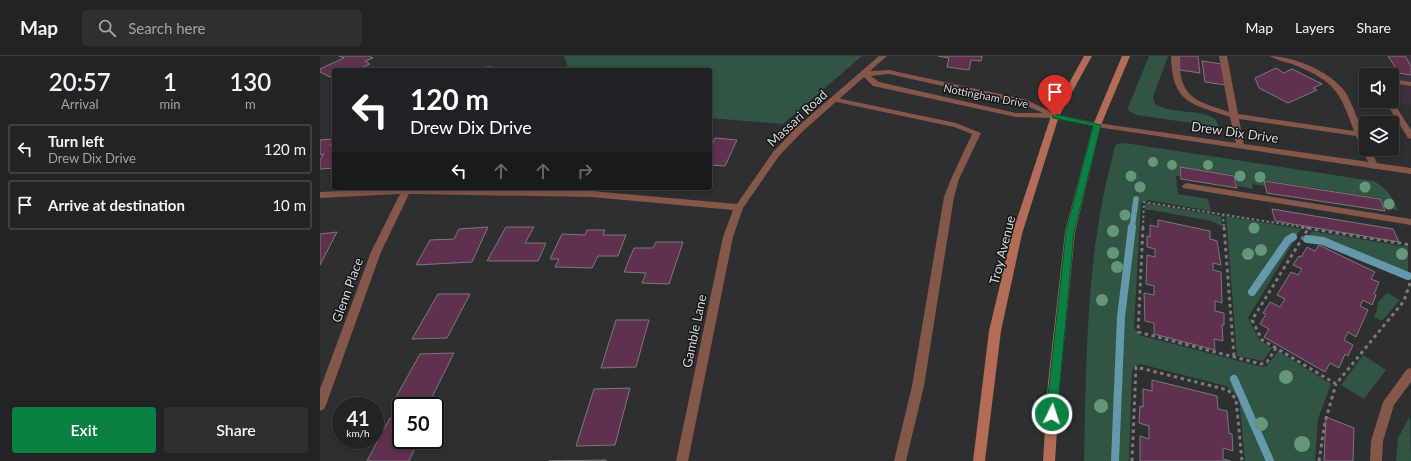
<!DOCTYPE html>
<style>
:root{--surface:#222324;--page:#2e2f31;--text:#f1f3f6;--muted:#a2a4a6;--line:#3f4041;--accent:#0b8043}
body{margin:0;font-family:Lato,sans-serif;background:var(--page);color:var(--text);height:100vh;display:flex;flex-direction:column;font-size:15px;white-space:nowrap}
*{box-sizing:border-box;margin:0}
p{font-size:13px;color:var(--muted)}
.icon{flex:none;width:22px;height:22px;fill:none;stroke:currentColor;stroke-width:2;stroke-linecap:round;stroke-linejoin:round}
.map{position:relative;flex:1;overflow:hidden}
.panel{display:flex;flex-direction:column;background:var(--surface);width:320px}
.panel>*{flex:none}
.hud{position:absolute;left:12px;top:12px;width:380px;height:122px;border-radius:4px;box-shadow:0 2px 6px #0003,0 0 0 1px var(--line);background:#202124;color:#fff;overflow:hidden}
.fabs{position:absolute;left:1039px;top:12px;display:grid;gap:8px}
.fabs a{display:grid;place-items:center;width:40px;height:40px;border-radius:4px;background:var(--surface);box-shadow:0 2px 6px #0003,0 0 0 1px var(--line);font-size:20px}
.speed{position:absolute;left:12px;top:341px;display:flex;gap:8px;font-size:20px;font-weight:700;text-align:center}
.speed>*{display:grid;place-content:center;width:52px;height:52px;border-radius:50%;background:var(--surface);box-shadow:0 2px 6px #0003,0 0 0 1px var(--line);line-height:1}
.speed small{font-size:10px;font-weight:400}
.speed .limit{border:2px solid #111;border-radius:6px;background:#fff;color:#111}
.pin{position:absolute;display:grid;place-items:center;width:34px;height:34px;color:#fff;margin:-41px -17px;border-radius:50% 50% 50% 0;rotate:-45deg;box-shadow:0 0 4px #0007}
.pin .icon{rotate:45deg}
.me{position:absolute;width:44px;margin:-22px;rotate:4deg;stroke-linejoin:round;filter:drop-shadow(0 0 3px #0008)}
.turn{display:flex;align-items:center;gap:14px;height:84px;padding:0 12px;font-size:18px}
.turn .icon{width:52px;height:52px;stroke-width:2.5}
.turn b{display:block;font-size:28px;line-height:34px}
.lanes{display:flex;align-items:center;height:38px;padding:0 12px;background:#0003;justify-content:center;gap:20px;direction:ltr}
.lanes .off{opacity:.35}
.eta{display:flex;justify-content:space-evenly;align-items:center;height:68px;text-align:center}
.eta b{font-size:24px;font-weight:600;line-height:28px}
.action{display:flex;gap:8px;margin-top:auto;padding:8px 12px}
.action a{flex:1;height:46px;border-radius:4px;background:var(--accent);color:#fff;font-size:16px;font-weight:600;line-height:46px;text-align:center}
.action a+a{background:var(--page);color:var(--text)}
ul{padding:0;list-style:none}
li{display:flex;align-items:center;gap:12px;height:50px;margin:0 8px 6px;padding:0 4px;border:2px solid var(--line);border-radius:4px}
li div{flex:1}
li b{display:block;font-size:15px}
li em{font-style:normal}
header{display:flex;align-items:center;gap:24px;box-sizing:border-box;height:56px;padding:0 20px;background:var(--surface);border-bottom:1px solid var(--line)}
header strong{font-size:19px}
nav{display:flex;gap:22px;margin-inline-start:auto;font-size:14px}
.search{width:280px;height:36px;background:var(--page);display:flex;align-items:center;gap:10px;box-sizing:border-box;padding:0 14px;border-radius:4px;color:var(--muted);font-size:15px}
main{display:flex;flex:1;min-height:0}
.map>svg:first-child{display:block}
</style>
<header>
<strong>Map</strong>
<div class="search"><svg class="icon" aria-label="search" viewBox="0 0 24 24"><circle cx="10" cy="10" r="6"/><path d="M15 15l6 6"/></svg>Search here</div>
<nav><a>Map</a><a>Layers</a><a>Share</a></nav>
</header>
<main>
<section class="panel">
<div class="eta">
<div><b>20:57</b><p>Arrival</p></div>
<div><b>1</b><p>min</p></div>
<div><b>130</b><p>m</p></div>
</div>
<ul>
<li><svg class="icon" aria-label="left" viewBox="0 0 24 24"><path d="M17 20v-9H6M10 6l-5 5 5 5"/></svg><div><b>Turn left</b><p>Drew Dix Drive</p></div><em>120 m</em></li>
<li><svg class="icon" aria-label="arrive" viewBox="0 0 24 24"><path d="M6 21V4h12l-3 4 3 4H6"/></svg><div><b>Arrive at destination</b></div><em>10 m</em></li>
</ul>
<div class="action"><a>Exit</a><a>Share</a></div>
</section>
<div class="map">
<svg width="1091" height="405" viewBox="0 0 1091 405">
<rect width="100%" height="100%" fill="#2d2f30"/>
<!-- commercial -->
<path fill="#3f303d" d="M1068,0H1091V49L1082,48L1072,31V19H1065L1061,10L1075,12Z"/>
<!-- green -->
<path fill="#315542" d="M244,0H542L463,68L390,62V14H249Z
M829,0H848L833,41L835,48C853,59 882,52 896,64L899,71L817,59L807,54Z
M805,87L1053,125C1067,131 1072,141 1078,154L1065,152L1060,142L944,124L945,130L932,128L933,133L918,130L915,119L859,111L860,120H856L858,138L888,143L891,155L828,144L821,147L814,271L819,279L942,311L947,310L958,295L1011,328L998,363L995,405H925L919,341L906,330L820,308L814,310L812,316L809,405H764C766,319 766,231 782,147C785,128 791,109 795,90L797,88Z
M825,147L901,160L902,170L891,165L832,154H825Z
M906,160L981,173L928,262L940,285L952,292L943,305L917,300Z
M992,175L1088,191V215H1079L1002,182L988,181Z
M1067,237L1080,244L1062,265L1054,261L1057,254L1058,246Z
M1043,299L1066,314L1044,343L1021,329Z
M1090,360L1091,405H1076L1078,382Z"/>
<g fill="none" stroke-linecap="round" stroke-linejoin="round">
<!-- stream-far1 -->
<path stroke="#6498ab" stroke-width="5.5" d="M812,172L816,143"/>
<!-- stream -->
<path stroke="#6498ab" stroke-width="8" d="M987,183L1003,185L1088,220
M932,236L968,184L973,181
M914,323L950,405
M795,405L801,261L812,171"/>
</g>
<!-- building -->
<path fill="#603050" stroke="#7b797a" d="M19,0H49L53,2L45,5L50,8L37,14H14V19L10,21L0,16V13L24,2Z
M618,0H662L661,5L651,4L649,14L627,11L629,2Z
M859,0H878L880,17L860,14Z
M1068,0H1085L1091,10V19L1079,17Z
M882,5L902,8L906,29L885,26Z
M171,11L169,14H121Z
M956,12L964,17L972,13L1002,28L993,32L997,34L968,47L939,32L935,22Z
M395,82L417,84L405,110L390,109V93Z
M14,83L10,89L14,88V112L0,113V104L4,98L0,99V84Z
M860,111L914,120L917,132L861,123Z
M944,125L1060,143L1065,155L947,137Z
M952,153L1073,173L1079,186L955,165Z
M838,164L890,175V183L897,185L901,209L893,207V214L901,216L902,247L895,245V255L904,257V269H902L903,285L894,283L895,294L834,278V267L825,265L824,237L834,239V230L826,228L827,199L835,201V193L827,191V180L830,181V169L838,171Z
M168,171L152,206L96,209L110,184L134,183L139,173Z
M186,171H214L205,187H226L218,205H167Z
M267,174H285L283,179H306L298,200H278L272,212L235,211L239,203H230L242,178L265,179Z
M17,176L0,209V178Z
M336,186H363L349,228L322,227L326,217L304,216L314,192H333Z
M999,189L1055,216L1051,223L1059,226L1054,238L1056,239L1052,249L1043,244L1040,250L1048,254L1036,281L1028,276L1024,284L1033,289L1028,300L1025,298L1019,312L1010,307L1005,316L944,281L949,273L940,268L946,258L943,257L950,246L960,251L965,243L957,239L971,216L978,219L982,213L973,209L979,200L981,201L987,191L995,195Z
M118,238H150L127,282L92,283Z
M296,264H329L316,311L281,312Z
M134,297L108,349L71,350L100,298Z
M832,324L897,340L898,353L907,355L909,377L912,378L913,395L903,392V403L911,405H820V380L829,383V370L819,367L820,350L823,351V333L832,335Z
M310,332L295,389L256,390L274,333Z
M1006,361L1034,372L1033,405H1004Z
M70,362H81V384H99L89,405H47Z
M286,404V405H229H230Z"/>
<g fill="none" stroke-linecap="round" stroke-linejoin="round">
<!-- path-far1 -->
<path stroke="#78797b" stroke-width="2" stroke-dasharray="2.5 2.5" stroke-linecap="butt" d="M903,158L904,172
M823,172L824,146L988,172"/>
<!-- path -->
<path stroke="#78797b" stroke-width="3" stroke-dasharray="3.5 3.5" stroke-linecap="butt" d="M823,171L818,276L941,308L947,306L956,292L1016,328L1084,245L1091,224
M904,171L914,301
M981,171L1091,189
M956,292L942,284L932,264L988,173
M812,405L816,311L908,334L916,343L922,405
M999,405L1005,366L1016,328"/>
<!-- service -->
<path fill="#845749" fill-rule="evenodd" d="M851,0H859C860,42 873,44 909,56L899,0H907L918,58L1034,75C1020,36 1015,26 977,10C969,6 957,5 950,0C973,0 1008,15 1023,33C1030,42 1034,55 1039,66C1042,76 1046,83 1046,93H1051L1058,110L1054,113L1051,112L1036,80L919,63L924,90L923,92H917L910,61C871,48 852,47 851,0Z
M1072,23L1091,26V30L1072,27Z
M512,41L636,67L661,77L639,123L634,141L604,330L586,405H574L592,330L624,141L631,123L652,78L634,71L512,45Z
M1072,44L1091,74V83L1088,82L1065,45Z
M866,127L1091,163V169L863,132L862,130Z
M1091,312V326L1074,349L1063,385L1062,405H1050L1051,385L1063,346L1087,313Z"/>
<!-- minor -->
<path fill="#845749" fill-rule="evenodd" d="M559,0H567L550,15L569,14L707,44L735,58L777,67L1091,112V118L777,71L735,62L696,61L553,30L544,21L483,75L459,100L423,152L413,181L368,405H356L403,181L413,154L272,141L89,138L61,196L6,349L4,353L0,355V333L51,196L80,138L0,142V136L84,132L272,135L417,148L453,96L477,71ZM569,18L702,48L723,57H696L559,26L551,20Z"/>
<!-- secondary -->
<path fill="#b36c56" fill-rule="evenodd" d="M764,0H772L739,60L702,178L681,275L665,405H653L669,275L692,178L731,60Z
M802,0H810L781,69L755,176L740,327L735,405H723L728,327L745,176L773,69Z"/>
</g>
<!-- trees -->
<g fill="#63967b">
<circle cx="833" cy="106" r="5"/>
<circle cx="852" cy="109" r="5"/>
<circle cx="888" cy="109" r="5"/>
<circle cx="811" cy="120" r="5.5"/>
<circle cx="920" cy="120" r="5.5"/>
<circle cx="940" cy="121" r="5.5"/>
<circle cx="820" cy="131" r="5.5"/>
<circle cx="1045" cy="131" r="5.5"/>
<circle cx="1069" cy="148" r="5.5"/>
<circle cx="805" cy="159" r="5.5"/>
<circle cx="934" cy="172" r="5.5"/>
<circle cx="793" cy="175" r="6"/>
<circle cx="941" cy="194" r="6"/>
<circle cx="793" cy="197" r="6"/>
<circle cx="928" cy="198" r="6"/>
<circle cx="1082" cy="198" r="6"/>
<circle cx="797" cy="211" r="6"/>
<circle cx="782" cy="244" r="6"/>
<circle cx="966" cy="321" r="7"/>
<circle cx="781" cy="350" r="7"/>
<circle cx="941" cy="368" r="7"/>
<circle cx="982" cy="388" r="8"/>
</g>
<!-- route -->
<path fill="#0b8043" stroke="#07532c" d="M735,58L781,69L754,176L737,358L736,362L732,364L728,362L726,358L746,176L773,70L733,62L732,60Z"/>
<g text-anchor="middle" stroke-width="3" stroke-linejoin="round" paint-order="stroke">
<!-- far-street labels -->
<g font-size="11" fill="#d7d8da" stroke="#161717">
<text transform="translate(666 40) rotate(11)" y="4">Nottingham Drive</text>
</g>
<!-- street labels -->
<g font-size="13" fill="#d7d8da" stroke="#161717">
<text transform="translate(477 62) rotate(-43)" y="5">Massari Road</text>
<text transform="translate(915 76) rotate(8)" y="5">Drew Dix Drive</text>
<text transform="translate(682 194) rotate(-76)" y="5">Troy Avenue</text>
<text transform="translate(27 234) rotate(-70)" y="5">Glenn Place</text>
<text transform="translate(374 275) rotate(-78)" y="5">Gamble Lane</text>
</g>
</g>
</svg>
<div class="fabs">
<a><svg class="icon" aria-label="sound" viewBox="0 0 24 24"><path d="M4 9h4l5-4v14l-5-4H4zM17 9q2 3 0 6"/></svg></a>
<a><svg class="icon" aria-label="layers" viewBox="0 0 24 24"><path d="M12 4l9 5-9 5-9-5zM3 14l9 5 9-5"/></svg></a>
</div>
<div class="speed"><div>41<small>km/h</small></div><div class="limit">50</div></div>
<div class="pin" style="left:735px;top:60px;background:#d93025"><svg class="icon" aria-label="arrive" viewBox="0 0 24 24"><path d="M6 21V4h12l-3 4 3 4H6"/></svg></div>
<svg class="me" style="left:732px;top:358px" viewBox="-20 -20 40 40"><circle r="17" fill="#0b8043" stroke="#fff" stroke-width="3"/><path d="M0-11L8 9 0 5-8 9z" fill="#fff"/></svg>
<div class="hud">
<div class="turn"><svg class="icon" aria-label="left" viewBox="0 0 24 24"><path d="M17 20v-9H6M10 6l-5 5 5 5"/></svg><div><b>120 m</b>Drew Dix Drive</div></div>
<div class="lanes"><svg class="icon" aria-label="left" viewBox="0 0 24 24"><path d="M17 20v-9H6M10 6l-5 5 5 5"/></svg><svg class="icon off" aria-label="ahead" viewBox="0 0 24 24"><path d="M12 20V5M6 11l6-6 6 6"/></svg><svg class="icon off" aria-label="ahead" viewBox="0 0 24 24"><path d="M12 20V5M6 11l6-6 6 6"/></svg><svg class="icon off" aria-label="right" viewBox="0 0 24 24"><path d="M7 20v-9h11M14 6l5 5-5 5"/></svg></div>
</div>
</div>
</main>
